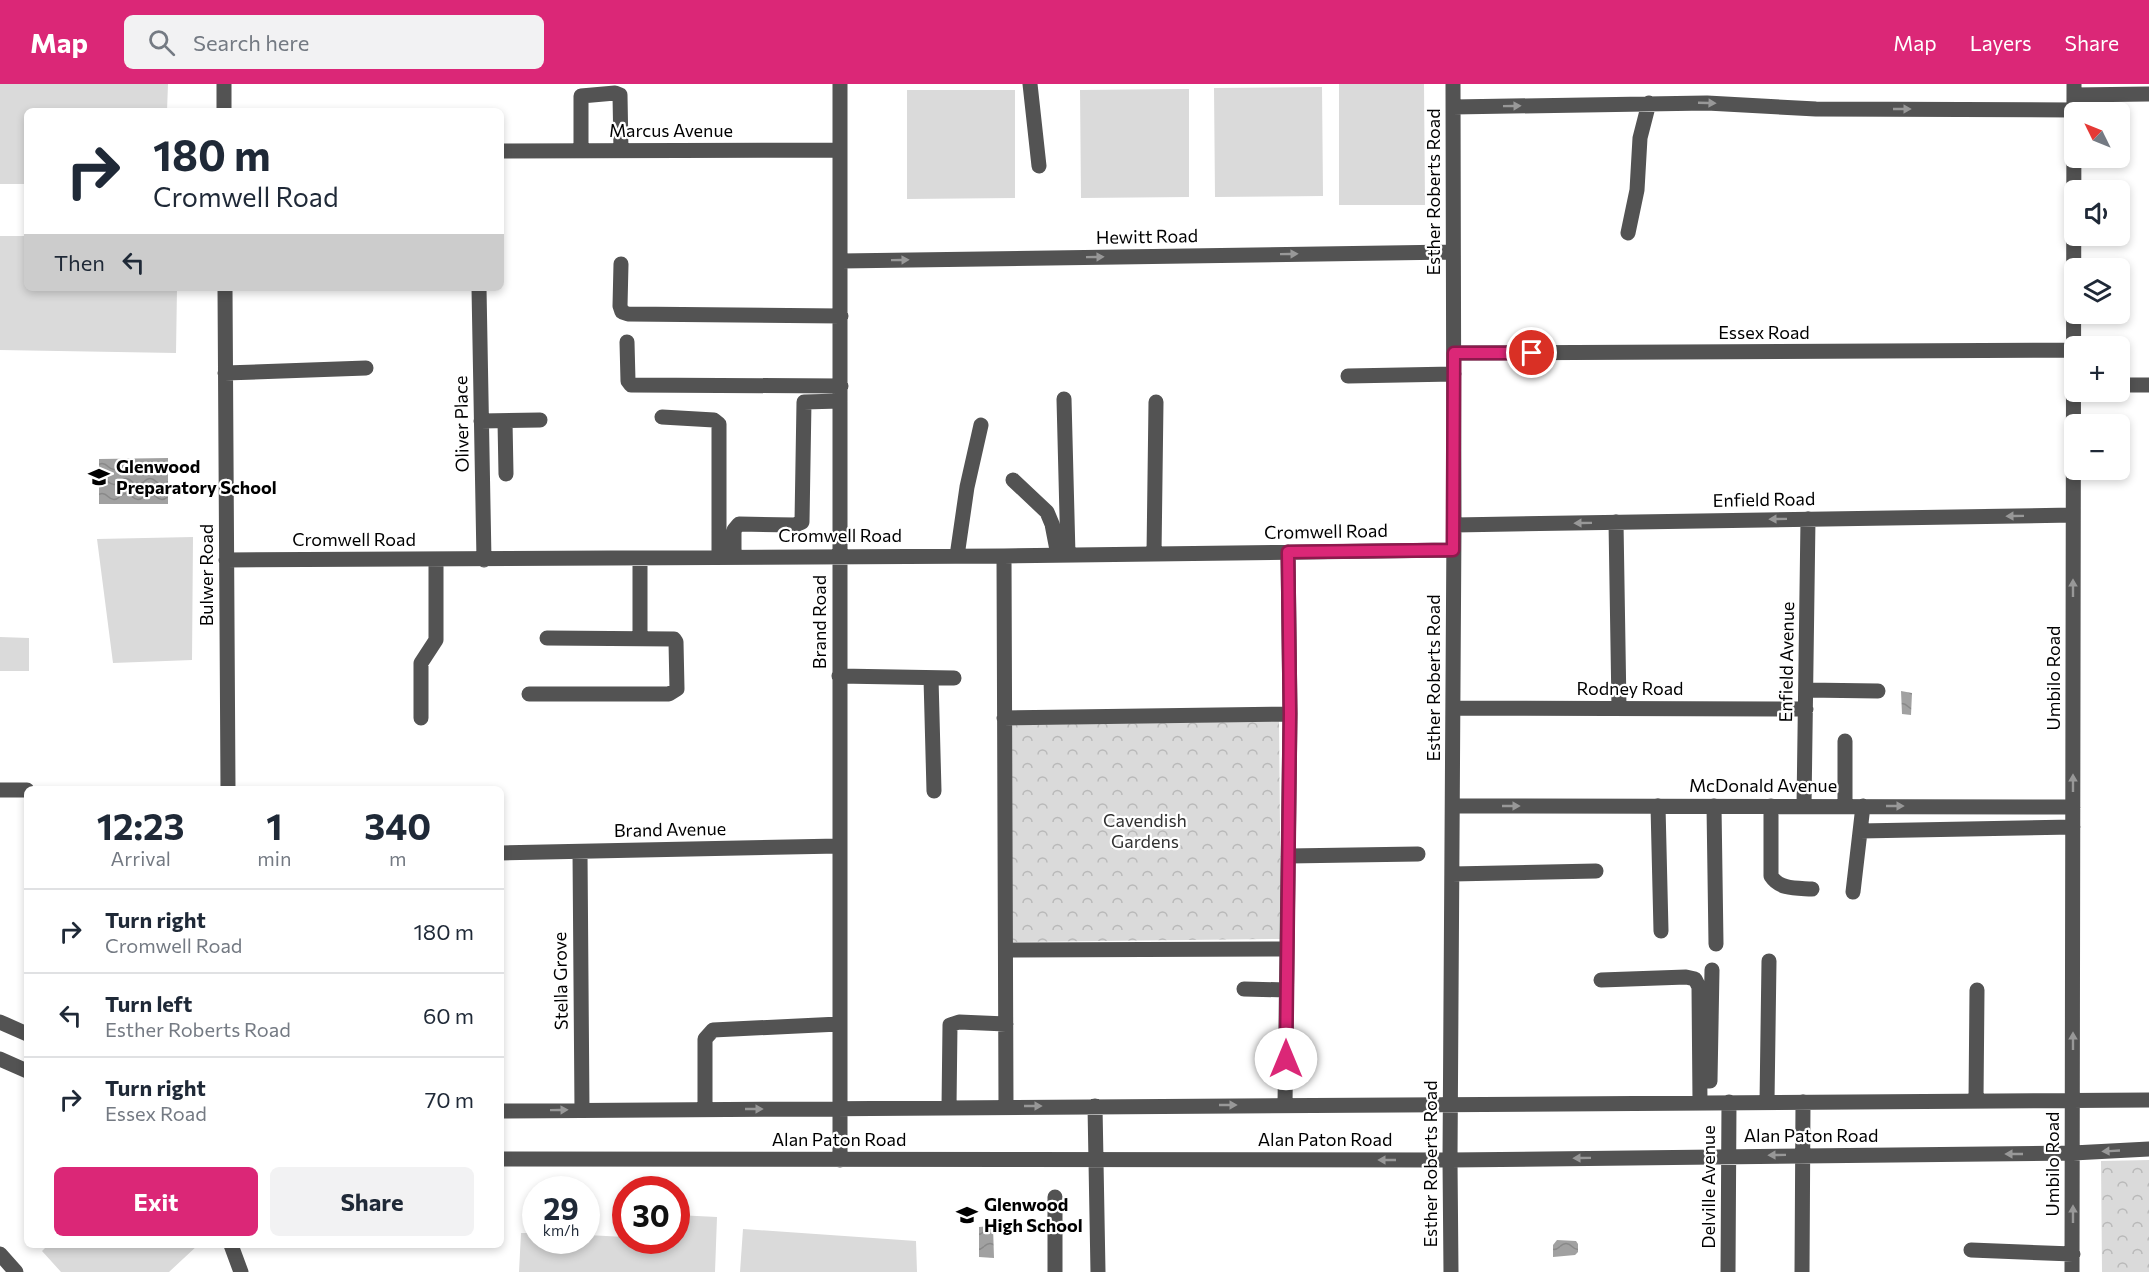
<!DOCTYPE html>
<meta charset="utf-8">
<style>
:root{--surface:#fff;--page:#f2f2f3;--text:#1f2937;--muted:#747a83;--line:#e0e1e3;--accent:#db2777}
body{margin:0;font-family:Commissioner,sans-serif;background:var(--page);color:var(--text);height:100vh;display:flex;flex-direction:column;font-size:22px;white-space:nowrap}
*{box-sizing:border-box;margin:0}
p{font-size:20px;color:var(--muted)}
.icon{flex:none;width:33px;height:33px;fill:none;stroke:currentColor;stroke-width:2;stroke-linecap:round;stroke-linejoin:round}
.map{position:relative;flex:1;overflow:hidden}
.details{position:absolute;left:24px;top:702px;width:480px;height:462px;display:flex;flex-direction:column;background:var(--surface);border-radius:9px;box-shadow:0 3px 9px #0003}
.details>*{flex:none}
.guide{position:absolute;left:24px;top:24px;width:480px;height:183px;border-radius:9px;box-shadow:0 3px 9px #0003;background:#fff;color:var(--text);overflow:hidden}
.needle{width:39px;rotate:313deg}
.tools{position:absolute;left:2064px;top:18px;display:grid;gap:12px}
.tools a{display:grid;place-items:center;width:66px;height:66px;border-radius:9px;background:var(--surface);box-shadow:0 3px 9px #0003;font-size:30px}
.speed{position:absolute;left:522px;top:1092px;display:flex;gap:12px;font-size:30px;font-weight:700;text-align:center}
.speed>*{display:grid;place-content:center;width:78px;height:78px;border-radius:50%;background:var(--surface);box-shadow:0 3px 9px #0003;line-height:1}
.speed small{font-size:15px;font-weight:400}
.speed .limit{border:9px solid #d22;background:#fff;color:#111}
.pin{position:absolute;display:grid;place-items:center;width:51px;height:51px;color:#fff;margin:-26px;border:3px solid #fff;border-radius:50%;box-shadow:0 2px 6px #0007}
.me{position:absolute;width:66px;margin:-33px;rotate:0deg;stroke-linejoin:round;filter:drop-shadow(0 0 4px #0008)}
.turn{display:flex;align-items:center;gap:21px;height:126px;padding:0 30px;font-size:27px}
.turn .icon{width:78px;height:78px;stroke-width:2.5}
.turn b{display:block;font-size:42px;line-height:51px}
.then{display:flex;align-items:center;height:57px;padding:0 30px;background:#0003;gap:12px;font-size:22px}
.eta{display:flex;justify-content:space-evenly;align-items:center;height:102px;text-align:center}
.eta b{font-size:36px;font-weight:700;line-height:42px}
.action{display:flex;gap:12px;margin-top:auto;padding:12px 30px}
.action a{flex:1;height:69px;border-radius:9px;background:var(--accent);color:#fff;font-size:24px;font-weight:700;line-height:69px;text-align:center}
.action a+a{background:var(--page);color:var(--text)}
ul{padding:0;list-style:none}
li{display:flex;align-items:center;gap:18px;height:84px;padding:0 30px;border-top:2px solid var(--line)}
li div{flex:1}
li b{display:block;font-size:22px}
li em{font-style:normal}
header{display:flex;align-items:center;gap:36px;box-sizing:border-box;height:84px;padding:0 30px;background:var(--accent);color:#fff}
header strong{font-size:28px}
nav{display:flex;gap:33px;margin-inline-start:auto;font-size:21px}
.search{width:420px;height:54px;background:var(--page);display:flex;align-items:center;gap:15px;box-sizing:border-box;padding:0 21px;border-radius:9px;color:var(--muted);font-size:22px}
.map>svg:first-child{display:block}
</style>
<header>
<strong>Map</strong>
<div class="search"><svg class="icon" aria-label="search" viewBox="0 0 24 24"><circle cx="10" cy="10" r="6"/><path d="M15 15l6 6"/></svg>Search here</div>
<nav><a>Map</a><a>Layers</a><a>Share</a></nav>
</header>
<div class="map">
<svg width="2149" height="1188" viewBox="0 0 2149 1188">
<defs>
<pattern id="forest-crowns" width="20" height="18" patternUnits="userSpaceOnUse" patternTransform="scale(1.5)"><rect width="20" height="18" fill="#dadada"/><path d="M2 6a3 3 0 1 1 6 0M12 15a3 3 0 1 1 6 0" fill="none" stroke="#b9b9b9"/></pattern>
<pattern id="water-waves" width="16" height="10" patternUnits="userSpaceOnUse" patternTransform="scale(1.5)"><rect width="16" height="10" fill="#a1a1a1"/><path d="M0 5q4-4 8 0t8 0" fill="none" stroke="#898989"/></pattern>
</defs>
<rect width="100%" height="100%" fill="#fff"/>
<!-- forest -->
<path fill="url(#forest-crowns)" d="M1279,637L1281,855L1012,858L1010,641Z
M2149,1076V1188H2102L2101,1077Z"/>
<!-- garden -->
<path fill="#dadada" d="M0,0H168L167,27H27V100H0Z
M1339,0H1424L1425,121H1339Z
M1322,3L1323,112L1215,113L1214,4Z
M1189,5V113L1081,114L1080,6Z
M907,6H1015V114L907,115Z
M0,152H27V204H177L176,269L0,266Z
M193,453L192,576L113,579L97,455Z
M0,553L29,554V587H0Z
M677,1131L717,1133L715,1188H519L521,1149H535L536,1156H586L587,1151L625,1153L626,1156H676Z
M743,1145L916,1157L917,1188H740Z
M48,1161H198L169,1188H61L42,1167Z"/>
<!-- water -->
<path fill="url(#water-waves)" d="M168,374V420H99V375Z
M1901,607L1912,609L1911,631L1902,630Z
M993,1142L994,1174L979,1173V1143Z
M1557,1156L1576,1157L1578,1160V1168L1575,1171L1553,1173V1161Z"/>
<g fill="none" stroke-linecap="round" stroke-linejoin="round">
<!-- minor -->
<path stroke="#535353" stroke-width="15" d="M224,0V27
M1030,0L1039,82
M2074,11L2149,10
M1453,23L1707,19L1816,25L2074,26
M501,67L840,66
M581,67V12L615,9L620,11L621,67
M1628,149L1637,106L1640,54L1649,19
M841,177L1453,168
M621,180L620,222L622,228L628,230L841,232
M225,204L228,705
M479,204L484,476
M627,258L628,297L631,301L841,302
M1454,269L2074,266
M225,289L366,284
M1348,292L1454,290
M2120,301H2149
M1064,315L1068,471
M662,333L714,336L719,340V473
M481,337L540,336
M505,337L506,390
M1013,396L1047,428L1052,440L1058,471
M1616,438L1619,624
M1454,441L2073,431
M1154,470L1156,318
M957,472L967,403L981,341
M1004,472L1006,1022
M734,473V446L739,440L795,441L802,438L804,318L840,317
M226,476L1004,472L1453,466
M640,553V474
M839,592L954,594
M931,594L934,707
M1806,606L1878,607
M529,610H669L677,605L676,558L674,555L547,554
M1453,624L1806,625
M421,634V579L436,556V476
M1004,634L1290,630
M0,706H27
M1453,722L2073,723
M1658,722L1661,847
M1714,722L1716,860
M1771,722V792C1780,806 1797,804 1812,805
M1804,722L1808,435
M1845,722V657
M1860,747L2073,743
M580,768L582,1026
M501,769L839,762
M1288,772L1418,770
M1452,790L1596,787
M1853,808L1863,722
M1006,866L1286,865
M1601,896L1686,893L1695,895L1699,903L1700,1018
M1244,905L1286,906
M0,938L27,950
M0,975L27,987
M1710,997L1712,886
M1976,1017L1977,906
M1767,1018L1769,877
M1285,1021L1290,630L1288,468
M1095,1022L1098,1188
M949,1023L950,941L959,938L1006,940
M705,1025V955L713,946L839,940
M501,1027L2149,1016
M501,1075L1450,1076L2073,1069L2149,1065
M840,1076V0
M1055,1113V1188
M231,1161L241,1188
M1971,1166L2073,1170
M0,1170L16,1188
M1451,1188L1450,1076L1454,441L1453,0
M1728,1188L1729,1018
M1802,1188L1803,1018
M2072,1188L2074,0"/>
</g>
<!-- one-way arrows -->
<defs><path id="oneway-solid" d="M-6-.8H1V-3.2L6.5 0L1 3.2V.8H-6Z" transform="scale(1.5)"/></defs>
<g fill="#989898">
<use href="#oneway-solid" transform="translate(1707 19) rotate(2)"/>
<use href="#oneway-solid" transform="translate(1512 22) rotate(-1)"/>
<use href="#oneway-solid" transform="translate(1902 25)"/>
<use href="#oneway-solid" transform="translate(1289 170) rotate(-1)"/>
<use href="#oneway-solid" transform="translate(1095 173) rotate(-1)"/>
<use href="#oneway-solid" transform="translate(900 176) rotate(-1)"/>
<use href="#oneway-solid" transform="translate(2015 432) rotate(179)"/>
<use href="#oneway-solid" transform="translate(1778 435) rotate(179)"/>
<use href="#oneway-solid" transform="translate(1583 439) rotate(179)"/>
<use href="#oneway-solid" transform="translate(2073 504) rotate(-90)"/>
<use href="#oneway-solid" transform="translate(2073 699) rotate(-90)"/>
<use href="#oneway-solid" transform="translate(1511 722)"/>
<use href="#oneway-solid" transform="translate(1895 722)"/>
<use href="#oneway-solid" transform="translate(2073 957) rotate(-90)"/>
<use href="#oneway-solid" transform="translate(1228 1021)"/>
<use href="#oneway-solid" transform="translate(1033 1022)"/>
<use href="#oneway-solid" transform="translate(754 1025)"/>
<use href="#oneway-solid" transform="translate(559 1026) rotate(-1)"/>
<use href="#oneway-solid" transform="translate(2111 1067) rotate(177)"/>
<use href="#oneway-solid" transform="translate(2014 1070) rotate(180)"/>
<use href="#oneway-solid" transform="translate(1777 1071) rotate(179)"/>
<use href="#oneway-solid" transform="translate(1582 1074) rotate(179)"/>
<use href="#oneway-solid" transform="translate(1387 1076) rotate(-180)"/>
<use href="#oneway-solid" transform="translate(2073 1130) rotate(-90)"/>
</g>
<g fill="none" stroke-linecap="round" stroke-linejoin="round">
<defs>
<path id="route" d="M1286,975L1290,630L1288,468L1453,466L1454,269H1532"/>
</defs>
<!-- route casing -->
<use href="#route" stroke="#8e194d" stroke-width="15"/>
<!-- route -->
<use href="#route" stroke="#db2777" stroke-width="10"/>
</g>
<!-- icons -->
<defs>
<symbol id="school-bare" viewBox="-9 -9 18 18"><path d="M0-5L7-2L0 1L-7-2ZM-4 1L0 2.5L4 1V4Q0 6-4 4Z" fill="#000" stroke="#fff" stroke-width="2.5" paint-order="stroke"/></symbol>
</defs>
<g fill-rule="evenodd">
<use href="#school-bare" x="84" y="378" width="30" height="30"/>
<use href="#school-bare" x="952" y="1116" width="30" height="30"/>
</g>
<g text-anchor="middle" stroke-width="4.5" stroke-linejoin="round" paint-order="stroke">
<!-- street labels -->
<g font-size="18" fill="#000" stroke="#fff">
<text x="671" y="53">Marcus Avenue</text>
<text transform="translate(1434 108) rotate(-90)" y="6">Esther Roberts Road</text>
<text transform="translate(1147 153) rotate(-1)" y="6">Hewitt Road</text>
<text x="1764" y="255">Essex Road</text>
<text transform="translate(462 340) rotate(-91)" y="6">Oliver Place</text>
<text transform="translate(1764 416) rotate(-1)" y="6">Enfield Road</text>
<text transform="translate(1326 448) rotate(-1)" y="6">Cromwell Road</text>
<text x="840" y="458">Cromwell Road</text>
<text x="354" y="462">Cromwell Road</text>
<text transform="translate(207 491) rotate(-90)" y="6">Bulwer Road</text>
<text transform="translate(820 538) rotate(-90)" y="6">Brand Road</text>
<text transform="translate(1787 578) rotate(-89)" y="6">Enfield Avenue</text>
<text transform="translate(1434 594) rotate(-90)" y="6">Esther Roberts Road</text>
<text transform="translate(2054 594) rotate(-90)" y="6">Umbilo Road</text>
<text x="1630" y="611">Rodney Road</text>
<text x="1763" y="708">McDonald Avenue</text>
<text transform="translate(670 746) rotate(-1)" y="6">Brand Avenue</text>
<text transform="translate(561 897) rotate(-91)" y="6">Stella Grove</text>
<text x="1811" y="1058">Alan Paton Road</text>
<text x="839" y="1062">Alan Paton Road</text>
<text x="1325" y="1062">Alan Paton Road</text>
<text transform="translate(1431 1080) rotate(-90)" y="6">Esther Roberts Road</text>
<text transform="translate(2053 1080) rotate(-90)" y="6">Umbilo Road</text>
<text transform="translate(1709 1103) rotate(-90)" y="6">Delville Avenue</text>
</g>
<!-- poi labels -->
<g font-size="18" font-weight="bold" fill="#000" stroke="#fff" text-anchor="start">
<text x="116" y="389">Glenwood<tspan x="116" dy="21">Preparatory School</tspan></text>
<text x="984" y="1127">Glenwood<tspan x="984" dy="21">High School</tspan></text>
</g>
<!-- park labels -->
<g font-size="18" fill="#313131" stroke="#fff">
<text x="1145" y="743">Cavendish<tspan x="1145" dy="21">Gardens</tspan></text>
</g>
</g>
</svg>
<div class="tools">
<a><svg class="needle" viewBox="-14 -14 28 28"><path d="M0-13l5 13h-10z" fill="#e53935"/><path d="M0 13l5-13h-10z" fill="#747a83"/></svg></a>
<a><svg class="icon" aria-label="sound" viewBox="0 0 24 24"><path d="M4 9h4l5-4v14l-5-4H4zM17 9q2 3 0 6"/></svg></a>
<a><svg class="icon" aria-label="layers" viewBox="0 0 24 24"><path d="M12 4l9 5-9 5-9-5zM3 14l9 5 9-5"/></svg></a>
<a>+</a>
<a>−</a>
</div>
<div class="speed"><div>29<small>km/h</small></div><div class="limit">30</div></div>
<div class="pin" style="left:1532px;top:269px;background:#d93025"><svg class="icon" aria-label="arrive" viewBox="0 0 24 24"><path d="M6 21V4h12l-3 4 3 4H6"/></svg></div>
<svg class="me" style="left:1286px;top:975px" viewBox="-20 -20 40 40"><circle r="19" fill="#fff"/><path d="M0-13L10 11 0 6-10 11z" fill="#db2777"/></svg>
<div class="guide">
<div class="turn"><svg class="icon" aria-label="right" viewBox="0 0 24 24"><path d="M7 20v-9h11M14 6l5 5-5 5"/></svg><div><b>180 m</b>Cromwell Road</div></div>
<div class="then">Then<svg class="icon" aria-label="left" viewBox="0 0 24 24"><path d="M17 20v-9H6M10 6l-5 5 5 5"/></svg></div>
</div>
<section class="details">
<div class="eta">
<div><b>12:23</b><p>Arrival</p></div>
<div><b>1</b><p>min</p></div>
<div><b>340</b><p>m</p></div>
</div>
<ul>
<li><svg class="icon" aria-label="right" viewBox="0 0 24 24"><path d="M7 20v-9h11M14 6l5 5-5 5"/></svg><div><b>Turn right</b><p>Cromwell Road</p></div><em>180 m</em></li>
<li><svg class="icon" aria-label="left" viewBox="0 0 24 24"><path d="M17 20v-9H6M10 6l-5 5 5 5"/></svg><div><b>Turn left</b><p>Esther Roberts Road</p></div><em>60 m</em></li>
<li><svg class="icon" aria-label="right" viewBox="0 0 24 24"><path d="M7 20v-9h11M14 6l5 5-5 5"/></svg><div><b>Turn right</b><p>Essex Road</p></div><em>70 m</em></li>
</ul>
<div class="action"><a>Exit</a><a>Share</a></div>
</section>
</div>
